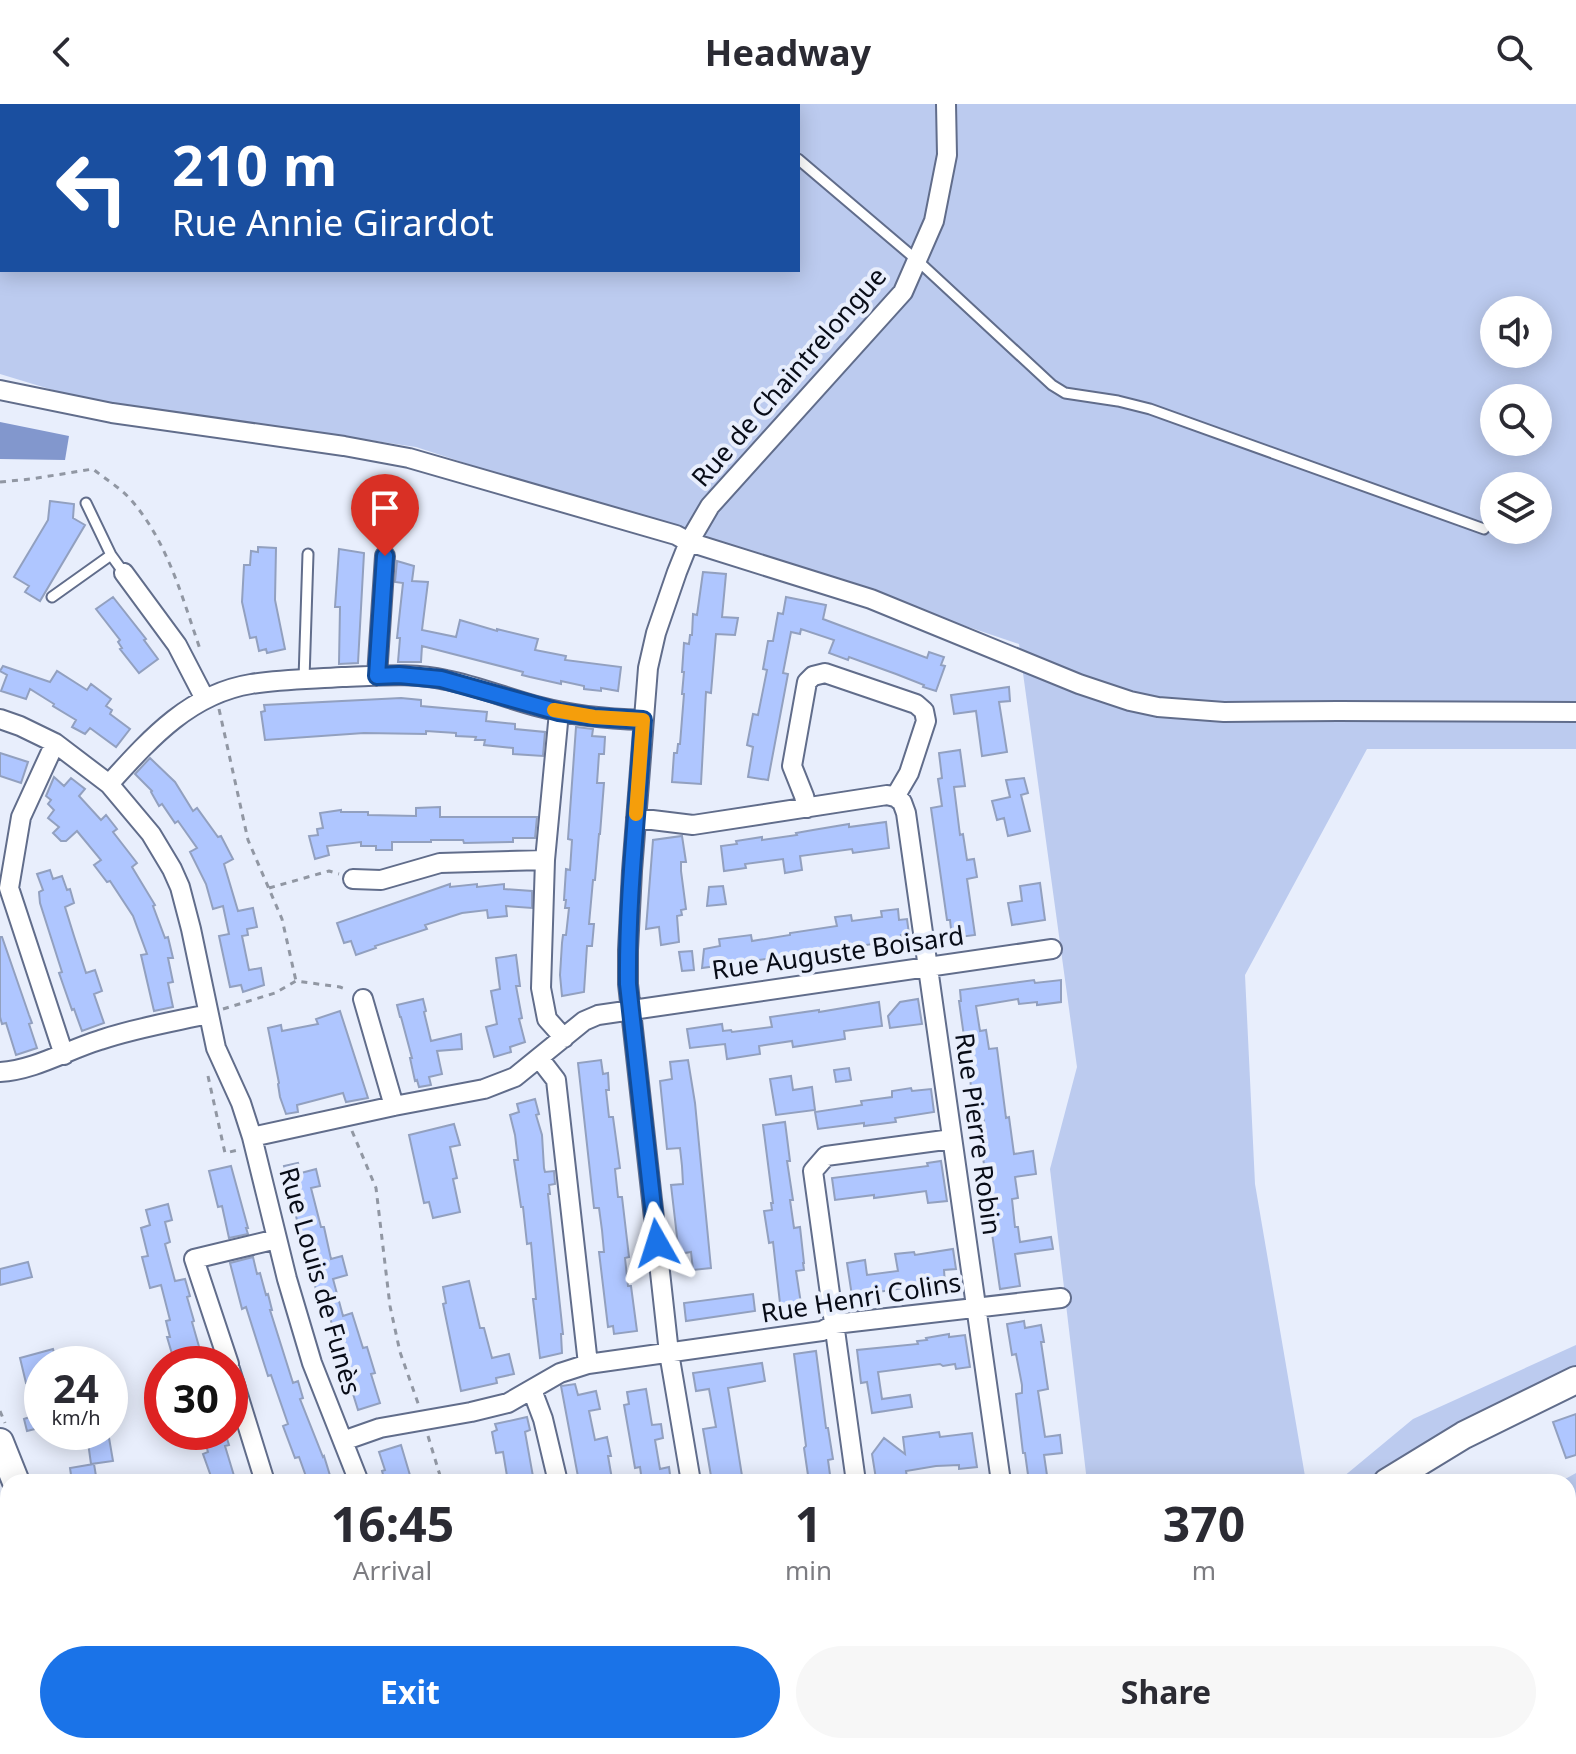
<!DOCTYPE html>
<meta charset="utf-8">
<style>
:root{--surface:#fff;--page:#f7f7f7;--text:#2b2b33;--muted:#7c7c81;--accent:#1a73e8}
body{margin:0;font-family:"Noto Sans",sans-serif;background:var(--page);color:var(--text);height:100vh;display:flex;flex-direction:column;font-size:30px;white-space:nowrap}
*{box-sizing:border-box;margin:0}
p{font-size:26px;color:var(--muted)}
.icon{flex:none;width:44px;height:44px;fill:none;stroke:currentColor;stroke-width:2;stroke-linecap:round;stroke-linejoin:round}
.map{position:relative;flex:1;overflow:hidden}
.panel{position:absolute;left:0px;top:1370px;width:1576px;height:280px;display:flex;flex-direction:column;background:var(--surface);border-radius:24px 24px 0 0;box-shadow:0 4px 20px #0003}
.panel>*{flex:none}
.banner{position:absolute;left:0px;top:0px;width:800px;height:168px;box-shadow:0 4px 20px #0003;background:#1a4fa0;color:#fff;overflow:hidden}
.tools{position:absolute;left:1480px;top:192px;display:grid;gap:16px}
.tools a{display:grid;place-items:center;width:72px;height:72px;border-radius:50%;background:var(--surface);box-shadow:0 4px 20px #0003;font-size:40px}
.speed{position:absolute;left:24px;top:1242px;display:flex;gap:16px;font-size:40px;font-weight:700;text-align:center}
.speed>*{display:grid;place-content:center;width:104px;height:104px;border-radius:50%;background:var(--surface);box-shadow:0 4px 20px #0003;line-height:1}
.speed small{font-size:20px;font-weight:400}
.speed .limit{border:12px solid #d22;background:#fff;color:#111}
.pin{position:absolute;display:grid;place-items:center;width:68px;height:68px;color:#fff;margin:-82px -34px;border-radius:50% 50% 50% 0;rotate:-45deg;box-shadow:0 0 8px #0007}
.pin .icon{rotate:45deg}
.me{position:absolute;width:88px;margin:-44px;rotate:354deg;stroke-linejoin:round;filter:drop-shadow(0 0 6px #0008)}
.turn{display:flex;align-items:center;gap:28px;height:168px;padding:0 40px;font-size:36px}
.turn .icon{width:104px;height:104px;stroke-width:2.5}
.turn b{display:block;font-size:56px;line-height:68px}
.eta{display:flex;justify-content:space-evenly;align-items:center;height:136px;text-align:center}
.eta b{font-size:48px;font-weight:700;line-height:56px}
.button{display:flex;gap:16px;margin-top:auto;padding:16px 40px}
.button a{flex:1;height:92px;border-radius:48px;background:var(--accent);color:#fff;font-size:32px;font-weight:700;line-height:92px;text-align:center}
.button a+a{background:var(--page);color:var(--text)}
header{display:flex;justify-content:space-between;align-items:center;height:104px;padding:0 40px;background:var(--surface);font-size:36px;font-weight:700}
.map>svg:first-child{display:block}
</style>
<header><svg class="icon" aria-label="back" viewBox="0 0 24 24"><path d="M15 5l-7 7 7 7"/></svg>Headway<svg class="icon" aria-label="search" viewBox="0 0 24 24"><circle cx="10" cy="10" r="6"/><path d="M15 15l6 6"/></svg></header>
<div class="map">
<svg width="1576" height="1650" viewBox="0 0 1576 1650">
<rect width="100%" height="100%" fill="#e8eefc"/>
<!-- green -->
<path fill="#bccbef" fill-rule="evenodd" d="M0,0H1576V645H1367L1245,871L1255,1080L1306,1378H1087L1050,1065L1077,963L1019,540L684,427L584,398L416,343L76,293L0,270ZM2,2H798V166H2ZM1494,206H1538V250H1494ZM1494,294H1538V338H1494ZM1494,382H1538V426H1494Z
M1576,1241V1288L1398,1378H1337L1413,1315Z
M1576,1369V1650H1426L1428,1642H1568V1378H1513L1567,1374Z
M1072,1642H1161L1213,1650H1070Z"/>
<!-- water -->
<path fill="#8297cd" d="M0,318L69,332L65,356L0,355Z"/>
<!-- building -->
<path fill="#afc6ff" stroke="#92a0bf" stroke-width="2" d="M50,397L74,400L73,414L85,421L40,497L25,488L29,482L14,473L48,416Z
M258,443L276,444L275,496L285,545L267,549L266,545L259,547L256,533L250,534L242,498L244,461H250L251,447L258,448Z
M339,445L364,449L358,559L339,560L340,503H335Z
M397,457L414,462L412,477L428,478L422,526L456,533L460,516L497,527V525L538,535L535,546L566,552L565,556L621,563L618,587L601,584V587L584,585V582L561,577V580L530,573L522,571L523,568L422,542L421,558H398L400,534H397L403,479L395,478Z
M703,468L726,470L722,513L738,514L735,531L716,530L711,589L706,588L701,680L672,678L674,649H677L678,640H680L684,590H682L684,568H682L684,539L689,540L690,531H692L693,510L697,511Z
M113,493L146,535L144,536L158,555L139,569L120,545L122,544L118,538L120,536L96,505Z
M786,493L826,501L823,515L927,554L929,548L944,553L941,561L945,562L936,587L923,583L924,581L896,570L849,553L848,556L829,549L834,536L801,525L800,530L791,528L783,569L788,570L768,676L748,673L753,643L747,641L753,610L758,611L767,566L763,565L768,537H773L778,509L783,510Z
M3,562L50,578L57,567L87,586L91,580L111,595L106,602L112,606L110,610L130,625L116,643L90,624L85,630L72,623L76,616L53,602L54,600L30,585L26,595L1,587L7,571L0,567Z
M1009,583L1010,597L999,598L1007,648L982,652L976,607L954,610L951,591Z
M401,594L421,596V602L487,608L486,617L515,620V625L545,628L543,652L513,650V644L484,641L485,636H475L476,633L456,632V629L426,627V630L364,629L265,636L261,608L265,607L264,601Z
M576,623L593,625L592,632L605,633L604,650H599L597,679H604L600,730H599L595,776H593L589,820H594L592,842H587L584,888L562,892L560,871L562,839L563,831H566L569,804H565L566,796H564L566,765L570,766L572,736L568,735Z
M960,646L965,682L954,683L960,731L963,730L967,756L974,755L977,773L967,775L975,831L952,834L950,816H947L931,704L942,702L938,675L942,674L939,649Z
M0,649L28,658L21,679L0,672Z
M150,654L175,678L193,707L197,704L218,733L221,732L233,755L224,760L238,807L253,804L257,823L247,825L248,831L242,832L249,866L261,864L264,881L243,888L241,881L230,883L219,832L229,830L223,802L213,805L206,780L190,748L197,744L178,717L175,719L162,700L159,702L151,688L152,687L135,670Z
M54,673L64,682L71,674L85,685L79,692L101,716L106,711L117,725L113,728L137,759L132,763L155,801L153,802L165,834L168,833L173,854H168L173,878L168,879L173,903L154,907L141,851L147,850L133,812L110,777L107,778L94,761L101,756L77,727L66,737H61L53,729L59,723L48,714L54,706L48,700L51,696L46,692Z
M1024,674L1028,689L1021,691L1030,727L1008,732L1004,714L997,716L992,697L1010,693L1006,676Z
M440,703V713H537L535,734H513V738L464,739L463,736H431V738H392V746H376V742H361V738L327,742L329,751L315,755L309,732L318,731L317,725L323,724L320,709L341,706V708H368V711L416,712V704Z
M886,718L889,744L853,749L852,745L800,752L802,766L785,769L783,755L745,760L746,764L724,767L721,742L737,740L736,737L762,733V736L797,731L796,729L813,726L849,720V723Z
M682,732L686,758H681V767L686,805L681,806L682,811L677,812L679,838L661,841L659,823L646,825L653,736Z
M50,766L53,775L62,772L67,786L70,785L74,799L65,803L74,832L86,869L95,866L102,887L94,890L104,919L82,927L74,905L72,906L59,869L62,868L40,799L39,788L43,786L37,770Z
M1040,779L1045,816L1012,821L1008,799L1022,797L1020,782Z
M450,780V783L477,780V783L504,780V785L532,787V804L506,802L507,812L488,814L487,806L462,809L425,821L427,825L375,842L376,844L356,851L351,837L344,839L337,819Z
M723,782L726,800L707,802L709,783Z
M898,805L899,816L907,815L909,830L901,831L902,836L702,864L704,845L720,842L719,835L751,831L752,837L790,831V829L837,822L835,813L851,811L852,817L882,813L881,807Z
M0,833H2L29,911L32,919L29,920L37,944L16,951L6,919L2,920L0,913Z
M692,847L694,866L682,867L679,848Z
M516,851L520,882H516L522,914L519,915L525,938L510,943L511,948L494,953L486,923L497,920L491,887L500,885L496,854Z
M1034,876L1035,879L1061,876V898L1037,901V898L1019,900L1018,895L976,902L980,927L986,926L989,945L997,944L1006,1014L1009,1013L1014,1050L1033,1047L1036,1070L1015,1073L1018,1094L1012,1095L1015,1123H1018L1020,1138L1051,1133L1053,1145L1015,1150L1020,1182L1000,1185L984,1074L986,1073L983,1054H986L985,1045L987,1044L983,1010L975,1011L959,897H961L960,886Z
M423,895L426,907L424,908L431,937L461,930L462,945L437,947L442,970L429,973L431,981L419,983L417,976L415,977L410,954H412L401,913H400L397,901Z
M918,895L922,920L890,924L888,912L900,898Z
M879,898L882,922L844,927L845,935L793,943L792,937L759,942L760,950L727,955L725,940L690,944L687,925L722,920L723,927L731,926L732,928L772,923L770,913L819,906V908Z
M340,907L368,994L346,998L343,989L297,1001L298,1008L286,1010L280,993L278,980L279,979L268,924L281,921L282,927L318,920L316,915Z
M601,956L603,970L608,969L609,986H606L609,1013H613L620,1064L615,1065L618,1093H622L629,1153L625,1154L628,1182H631L637,1227L614,1230L613,1222L608,1223L599,1148H604L602,1126L599,1104H594L578,959Z
M688,956L695,999L711,1164L693,1166L691,1148L679,1150L671,1081L683,1080L682,1062L680,1044L667,1045L660,977L672,975L670,958Z
M849,964L851,976L836,978L834,966Z
M791,972L793,986L812,983L815,1006L776,1011L770,975Z
M911,984L912,987L931,985L934,1008L895,1014L896,1018L864,1022V1019L818,1025L815,1008L862,1001L861,997L892,993V987Z
M535,995L539,1010L536,1011L542,1031L544,1064L545,1068L554,1067L555,1080L549,1081L550,1090H548L563,1230H561L562,1249L540,1254L533,1195H536L531,1139L527,1140L523,1103H521L514,1056H518L515,1031L510,1011L519,1008L517,1000Z
M785,1018L790,1057H787L793,1096H790L794,1124L800,1123L804,1159H803L804,1166L796,1167L802,1206L781,1208L773,1138L769,1139L764,1107L772,1106L771,1099H773L763,1021Z
M454,1020L460,1041L450,1043L457,1074L453,1075L460,1108L433,1114L429,1098L424,1099L409,1031Z
M941,1057L947,1097L928,1099L926,1087L874,1094V1091L835,1096L832,1074L928,1062L927,1059Z
M298,1059L301,1069L316,1065L320,1082L311,1084L321,1123H324L331,1155L342,1152L347,1171L333,1175L343,1212L352,1209L363,1244L367,1243L375,1269L371,1270L380,1299L358,1306L349,1277H351L328,1208L322,1210L304,1137H302L284,1062Z
M231,1062L248,1124H246L248,1130L229,1134L222,1102L218,1103L209,1067Z
M168,1100L172,1116L165,1118L170,1138L165,1140L175,1177L185,1175L190,1192L187,1193L194,1217L192,1218L204,1260H175L167,1233H170L166,1217L170,1216L161,1181L150,1184L142,1153L148,1152L141,1124L150,1121L146,1106Z
M953,1145L956,1165L944,1166L945,1180L911,1185L910,1183L852,1192L847,1159L865,1156L867,1171L898,1167L895,1150L914,1148L915,1151Z
M253,1153L257,1170L260,1169L266,1191L268,1190L272,1206H270L293,1279L298,1277L303,1294L300,1295L323,1353L324,1352L332,1378H308L299,1353L295,1354L283,1322L288,1320L271,1271L268,1272L246,1203L242,1205L230,1159Z
M28,1158L32,1173L0,1181V1165Z
M469,1177L480,1224H484L492,1254L509,1250L514,1270L496,1274L497,1279L461,1287L443,1200L446,1199L443,1183Z
M753,1190L755,1207L686,1217L684,1199Z
M1024,1217L1025,1224L1041,1221L1044,1238H1041L1048,1285L1038,1287L1045,1333L1060,1331L1062,1349L1044,1351L1048,1378H1029L1025,1349H1023L1016,1290L1022,1289V1281L1016,1250L1012,1251L1007,1220Z
M949,1230V1233L965,1231L970,1263L956,1265L955,1260L943,1262L940,1260L878,1268L882,1295L910,1291L912,1303L872,1309L867,1278L861,1279L857,1246L918,1240L917,1237L927,1236L926,1234Z
M53,1245L57,1259L42,1260V1275L26,1279L20,1254Z
M816,1247L826,1324H828L833,1355L828,1356L831,1378H809L804,1344L806,1342L794,1250Z
M762,1259L765,1277L728,1284L743,1378H712L703,1325L716,1323L709,1285L696,1287L693,1269Z
M575,1280L578,1291L596,1287L600,1305L589,1307L595,1336L607,1333L611,1352H608L612,1375L604,1376L605,1378H579L561,1282Z
M646,1285L652,1321L661,1320L663,1334L655,1336L660,1365L669,1363L671,1378H642L640,1363L635,1364L624,1301L629,1300L627,1288Z
M1576,1310V1351L1566,1354L1553,1318Z
M36,1311L39,1324L27,1327L24,1315Z
M527,1313L530,1326L525,1328L534,1378H508L503,1348L496,1349L492,1328L497,1326L495,1320Z
M108,1328L113,1357L91,1360L87,1331Z
M202,1328H225L229,1341L225,1342L235,1375L226,1378H213L203,1350L208,1348Z
M939,1328L940,1333L972,1329L977,1363L959,1365V1361L936,1362L906,1367L907,1373L876,1375L872,1350L884,1334L905,1350L903,1333Z
M401,1341L412,1378H385L382,1367L385,1366L379,1348Z
M94,1360L97,1378H72L70,1364Z"/>
<g fill="none" stroke-linecap="round" stroke-linejoin="round">
<defs>
<path id="lane" d="M718,0L720,2
M798,55L918,157L1052,281L1065,289L1118,297L1150,305L1484,425
M86,399L111,451L124,469
M52,493L111,451
M304,575L308,450"/>
<path id="street" d="M0,286L112,309L344,342L409,354L676,431L689,438L871,495L1079,580L1130,597L1158,603L1224,608L1338,607L1576,608
M124,469L177,541L205,595
M377,572L385,452
M559,608L545,756L541,884L547,915L564,934
M0,615L20,622L55,639L109,680L151,730L172,765L180,783L191,825L216,944L241,999L252,1033L287,1175L312,1259L359,1378
M55,639L21,713L9,784L64,951
M109,680C149,636 189,590 251,580C281,575 312,575 342,573C377,572 412,568 446,576C478,582 508,595 540,603C574,612 609,615 643,616
M895,693L902,698L906,709L1001,1378
M807,704L804,692L792,662L807,578L813,572L825,569L916,600L924,607L926,617L909,669L895,693
M636,714L693,721L887,691L895,693
M353,775L381,776L440,759L545,756
M363,895L394,1002
M539,954L556,976L588,1260
M0,968C35,966 67,946 100,936C135,924 172,918 208,910
M252,1033L394,1002L484,985L515,973L584,917L598,911L1052,845
M229,1260L194,1155L277,1135
M230,1265L265,1378
M532,1286L543,1315L558,1378
M343,1337L380,1324L471,1308L508,1299L560,1269L588,1260L822,1227L835,1220L852,1218L1061,1194
M691,1378L669,1249L628,880V846L632,767L648,564L656,529L677,468L689,438L710,402L903,188L934,117L947,51L946,0
M856,1378L813,1067L826,1052L952,1035
M14,1642L24,1650
M404,1642L405,1650
M720,1642L725,1650"/>
<path id="secondary" d="M0,1338L16,1378
M1387,1378L1464,1331L1576,1276
M66,1642V1650
M301,1650L360,1642"/>
</defs>
<!-- lane casing -->
<use href="#lane" stroke="#616d8b" stroke-width="13"/>
<!-- street casing -->
<use href="#street" stroke="#616d8b" stroke-width="22"/>
<!-- secondary casing -->
<use href="#secondary" stroke="#616d8b" stroke-width="30"/>
<!-- path -->
<path stroke="#9197a3" stroke-width="3" stroke-dasharray="6 6" stroke-linecap="butt" d="M0,378L31,375L93,365C105,375 121,384 132,397C168,439 182,493 200,545
M219,605L248,736L282,815L296,877
M269,784L329,767L339,770
M223,905L275,889L296,877L340,883L348,886
M208,972L225,1049L238,1046
M352,1027L376,1084L390,1202L400,1248L419,1302
M0,1307L5,1319
M428,1332L442,1378
M599,1642L602,1650
M1103,1650L1107,1642"/>
<!-- lane -->
<use href="#lane" stroke="#fff" stroke-width="9"/>
<!-- street -->
<use href="#street" stroke="#fff" stroke-width="18"/>
<!-- secondary -->
<use href="#secondary" stroke="#fff" stroke-width="26"/>
</g>
<g fill="none" stroke-linecap="round" stroke-linejoin="round">
<defs>
<path id="route" d="M385,452L377,572L399,571L441,575L559,608L594,613L643,616C638,704 627,791 628,880L657,1139"/>
</defs>
<!-- route casing -->
<use href="#route" stroke="#114b97" stroke-width="20"/>
<!-- route -->
<use href="#route" stroke="#1a73e8" stroke-width="14"/>
<!-- slow -->
<path stroke="#f59e0b" stroke-width="14" d="M554,606L594,613L643,616L636,710"/>
</g>
<g text-anchor="middle" stroke-width="8" stroke-linejoin="round" paint-order="stroke">
<!-- street labels -->
<g font-size="26" fill="#080c17" stroke="#e8eefc">
<text transform="translate(789 273) rotate(-49)" y="9">Rue de Chaintrelongue</text>
<text transform="translate(838 849) rotate(-8)" y="9">Rue Auguste Boisard</text>
<text transform="translate(978 1030) rotate(82)" y="9">Rue Pierre Robin</text>
<text transform="translate(320 1177) rotate(74)" y="9">Rue Louis de Funès</text>
<text transform="translate(861 1194) rotate(-9)" y="9">Rue Henri Colins</text>
</g>
</g>
</svg>
<div class="tools">
<a><svg class="icon" aria-label="sound" viewBox="0 0 24 24"><path d="M4 9h4l5-4v14l-5-4H4zM17 9q2 3 0 6"/></svg></a>
<a><svg class="icon" aria-label="search" viewBox="0 0 24 24"><circle cx="10" cy="10" r="6"/><path d="M15 15l6 6"/></svg></a>
<a><svg class="icon" aria-label="layers" viewBox="0 0 24 24"><path d="M12 4l9 5-9 5-9-5zM3 14l9 5 9-5"/></svg></a>
</div>
<div class="speed"><div>24<small>km/h</small></div><div class="limit">30</div></div>
<div class="pin" style="left:385px;top:452px;background:#d93025"><svg class="icon" aria-label="arrive" viewBox="0 0 24 24"><path d="M6 21V4h12l-3 4 3 4H6"/></svg></div>
<svg class="me" style="left:657px;top:1139px" viewBox="-20 -20 40 40"><path d="M0-17L14 15 0 8-14 15z" fill="#1a73e8" stroke="#fff" stroke-width="4"/></svg>
<div class="banner">
<div class="turn"><svg class="icon" aria-label="left" viewBox="0 0 24 24"><path d="M17 20v-9H6M10 6l-5 5 5 5"/></svg><div><b>210 m</b>Rue Annie Girardot</div></div>
</div>
<section class="panel">
<div class="eta">
<div><b>16:45</b><p>Arrival</p></div>
<div><b>1</b><p>min</p></div>
<div><b>370</b><p>m</p></div>
</div>
<div class="button"><a>Exit</a><a>Share</a></div>
</section>
</div>
